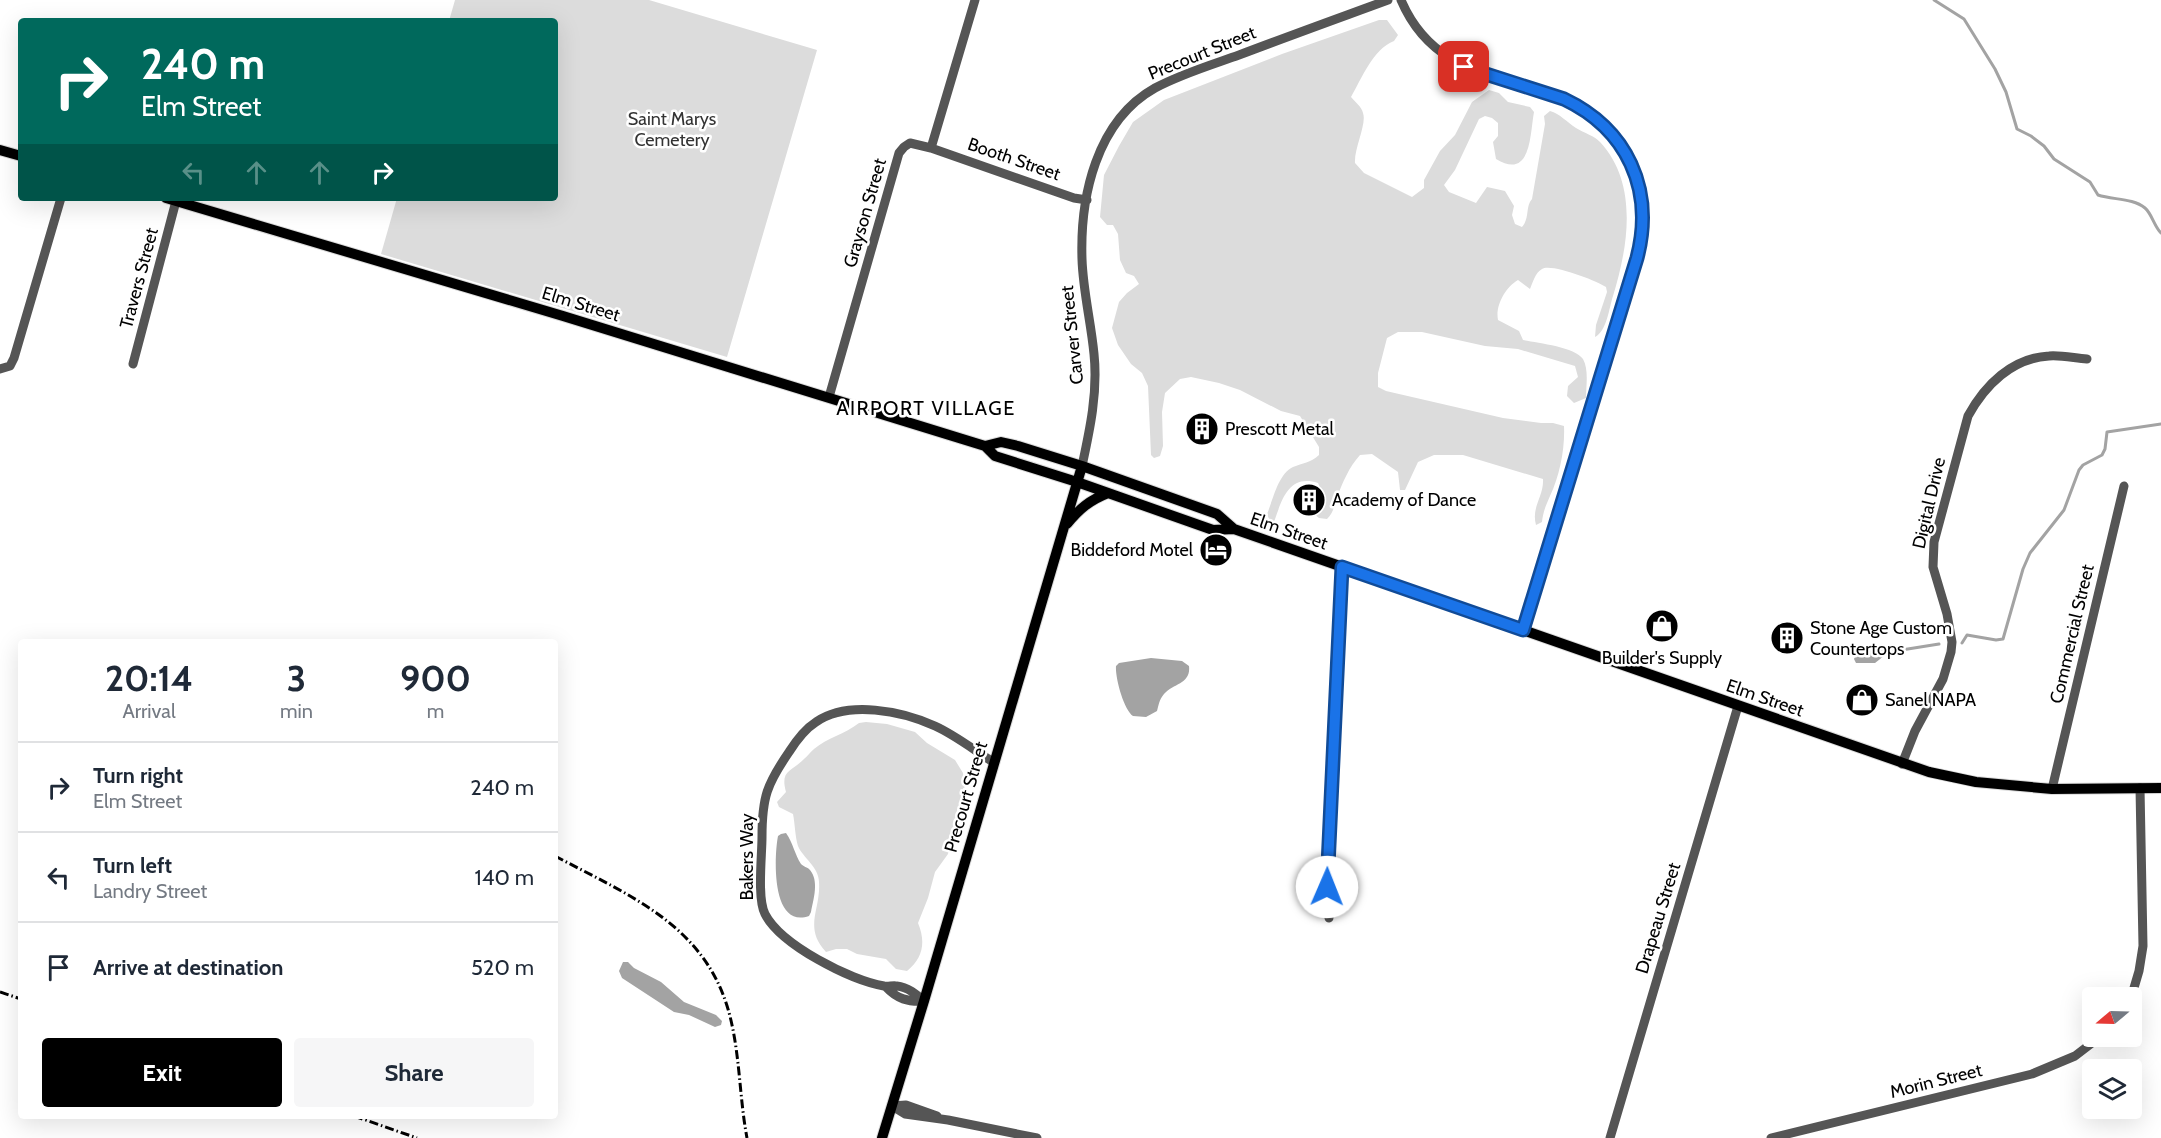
<!DOCTYPE html>
<style>
:root{--surface:#fff;--page:#f6f6f7;--text:#1f2937;--muted:#747a83;--line:#e0e1e3;--accent:#000}
body{margin:0;font-family:Cabin,sans-serif;background:var(--page);color:var(--text);height:100vh;display:flex;flex-direction:column;font-size:22px;white-space:nowrap}
*{box-sizing:border-box;margin:0}
p{font-size:20px;color:var(--muted)}
.icon{flex:none;width:33px;height:33px;fill:none;stroke:currentColor;stroke-width:2;stroke-linecap:round;stroke-linejoin:round}
.map{position:relative;flex:1;overflow:hidden}
.sheet{position:absolute;left:18px;top:639px;width:540px;height:480px;display:flex;flex-direction:column;background:var(--surface);border-radius:6px;box-shadow:0 6px 24px #0002}
.sheet>*{flex:none}
.hud{position:absolute;left:18px;top:18px;width:540px;height:183px;border-radius:6px;box-shadow:0 6px 24px #0002;background:#00695c;color:#fff;overflow:hidden}
.needle{width:39px;rotate:251deg}
.buttons{position:absolute;left:2082px;top:987px;display:grid;gap:12px}
.buttons a{display:grid;place-items:center;width:60px;height:60px;border-radius:6px;background:var(--surface);box-shadow:0 6px 24px #0002;font-size:30px}
.pin{position:absolute;display:grid;place-items:center;width:51px;height:51px;color:#fff;margin:-26px;border-radius:12px;box-shadow:0 3px 9px #0006}
.me{position:absolute;width:66px;margin:-33px;rotate:1deg;stroke-linejoin:round;filter:drop-shadow(0 0 4px #0008)}
.turn{display:flex;align-items:center;gap:21px;height:126px;padding:0 24px;font-size:27px}
.turn .icon{width:78px;height:78px;stroke-width:2.5}
.turn b{display:block;font-size:42px;line-height:51px}
.lanes{display:flex;align-items:center;height:57px;padding:0 24px;background:#0003;justify-content:center;gap:30px;direction:ltr}
.lanes .off{opacity:.35}
.eta{display:flex;justify-content:space-evenly;align-items:center;height:102px;text-align:center}
.eta b{font-size:36px;font-weight:700;line-height:42px}
.action{display:flex;gap:12px;margin-top:auto;padding:12px 24px}
.action a{flex:1;height:69px;border-radius:6px;background:var(--accent);color:#fff;font-size:24px;font-weight:700;line-height:69px;text-align:center}
.action a+a{background:var(--page);color:var(--text)}
ul{padding:0;list-style:none}
li{display:flex;align-items:center;gap:18px;height:90px;padding:0 24px;border-top:2px solid var(--line)}
li div{flex:1}
li b{display:block;font-size:22px}
li em{font-style:normal}
.map>svg:first-child{display:block}
</style>
<div class="map">
<svg width="2161" height="1138" viewBox="0 0 2161 1138">
<rect width="100%" height="100%" fill="#fff"/>
<!-- green -->
<path fill="#dcdcdc" d="M455,0H649L817,50L727,357L381,254L397,198H555V21H449Z
M1379,20H1387L1398,35L1394,41C1373,49 1362,78 1351,97C1354,101 1362,107 1363,113C1367,124 1354,148 1355,163L1364,173L1412,197L1424,188V180L1440,151L1455,135L1472,102L1489,90L1499,93L1508,102L1530,107L1534,112C1530,132 1532,181 1496,159L1493,142L1498,136V123L1492,118L1485,116L1479,119L1455,170L1444,185L1449,192L1476,203L1487,187L1505,191L1514,206L1512,215L1515,224L1522,227C1530,218 1525,207 1532,199L1545,124L1544,116L1550,111C1560,114 1567,122 1576,128C1584,133 1595,136 1600,142C1639,184 1628,247 1613,296C1609,308 1607,331 1595,337L1596,325L1607,292L1606,287C1597,281 1551,263 1542,269C1535,273 1533,282 1530,289L1518,280C1506,287 1495,305 1498,320L1519,331L1523,340C1538,343 1575,347 1583,359C1589,370 1586,386 1586,398L1574,403L1567,396L1568,386L1578,377L1575,366L1518,349L1485,346L1422,332H1398L1387,338L1378,373V387L1386,391L1503,418L1541,423H1553L1564,426C1565,448 1560,475 1550,496C1546,505 1543,512 1542,522L1536,525C1531,507 1544,496 1543,479L1463,455H1434L1418,462L1405,490H1400L1398,472L1372,454L1360,455C1349,467 1343,482 1337,497C1334,506 1334,512 1327,519L1319,518L1314,514L1322,492L1318,483C1289,474 1282,499 1274,522L1271,524L1267,514C1273,500 1278,474 1293,467C1303,463 1310,463 1319,455V447L1300,416L1281,411L1240,390L1219,383L1191,377L1180,379L1165,393L1162,412L1163,446L1160,456L1154,458L1151,455L1148,386L1142,373L1131,364L1118,345L1112,328L1119,302L1127,293L1139,284L1134,276L1126,273L1120,260L1118,234L1113,225H1107L1100,217L1104,175L1119,146L1133,122L1164,100L1282,54Z
M866,722L887,724L915,732L927,743L955,760L963,773L966,799L954,826L948,854L935,872L928,898L918,923C926,942 923,958 907,971L896,969L886,959L857,954L847,949H836L826,952C803,927 821,910 819,882C819,867 803,858 798,846C795,836 795,824 793,814L779,807L777,802L786,792C780,770 791,772 804,759C808,756 810,752 814,749C827,738 845,734 859,723Z"/>
<!-- water -->
<path fill="#a3a3a3" d="M1871,646L1885,648L1889,652L1875,663H1856L1854,659C1857,651 1864,649 1871,646Z
M1151,658L1182,661L1189,666C1191,684 1174,683 1164,694C1159,700 1159,704 1157,711L1146,717L1133,716C1124,710 1115,678 1116,666L1119,663Z
M781,834L786,833C793,843 795,855 801,864C803,866 808,868 809,869C820,880 813,900 811,912L809,916C771,929 774,857 778,836Z
M623,962H628L634,968L661,982L684,1002L716,1015L722,1021L721,1025L715,1027L689,1015L674,1012L622,978L619,971Z"/>
<g fill="none" stroke-linecap="round" stroke-linejoin="round">
<!-- stream -->
<path stroke="#a3a3a3" stroke-width="3" d="M1934,0L1964,19L1995,69L2006,92L2017,129L2031,136L2044,146L2054,159L2090,182L2098,195C2113,200 2133,198 2145,208C2152,214 2154,226 2161,233
M1962,643L1967,635L1996,640L2003,639L2023,569L2030,553L2064,510L2079,470L2083,465L2102,455L2105,449L2107,432L2161,424
M1889,652L1939,644"/>
<defs>
<path id="major" d="M0,150L21,156
M166,198L563,316L985,446L995,456L1077,482L1213,530L1234,529L1929,772L1976,782L2052,789L2161,788
M985,446L1001,442L1018,446L1082,466L1217,514L1234,529
M1067,524C1079,509 1090,500 1108,493
M882,1138L924,1001L1082,466"/>
</defs>
<!-- major casing -->
<use href="#major" stroke="#dbdbdb" stroke-width="12"/>
<!-- minor -->
<path stroke="#555" stroke-width="9" d="M1401,0C1448,111 1575,57 1629,159C1645,190 1646,224 1637,258L1523,630
M931,148L1074,198L1087,200
M133,364L176,201
M0,369L10,366L14,358L61,198
M829,397L899,153L904,147L910,143L931,148L975,0
M1082,466C1090,429 1098,392 1094,354C1091,322 1083,291 1082,259C1080,197 1096,121 1155,88C1181,74 1211,65 1239,55C1289,36 1339,18 1388,0
M1902,764L1915,731L1943,679L1951,652L1952,642L1947,614L1933,567L1934,542L1968,416C1985,385 2012,358 2049,356C2061,355 2074,358 2087,359
M2052,789L2124,486
M1329,918L1327,887L1328,847L1342,567
M886,987C897,999 908,1002 924,1001
M2131,998L2139,971L2143,946L2140,788
M924,1001C917,995 908,987 897,986C893,985 888,987 884,986C850,980 781,945 765,914C757,899 762,855 762,837C762,797 767,784 789,752C796,741 805,729 816,722C848,700 902,711 935,726C955,735 974,750 993,762
M892,1106L905,1114L948,1120L1037,1138
M892,1106L906,1105L937,1116
M1610,1138L1738,706
M1771,1138L2032,1074L2075,1056L2101,1036"/>
<!-- major -->
<use href="#major" stroke="#000" stroke-width="10"/>
<!-- rail -->
<path stroke="#000" stroke-width="3" stroke-dasharray="9 3 1.5 3" stroke-linecap="butt" d="M555,856C634,898 712,928 732,1025C740,1062 740,1101 747,1138
M0,992L21,999
M354,1116L417,1138"/>
</g>
<g fill="none" stroke-linecap="round" stroke-linejoin="round">
<defs>
<path id="route" d="M1327,887L1342,567L1523,630L1637,258C1655,189 1627,129 1564,99L1464,67"/>
</defs>
<!-- route casing -->
<use href="#route" stroke="#114b97" stroke-width="15"/>
<!-- route -->
<use href="#route" stroke="#1a73e8" stroke-width="10"/>
</g>
<!-- icons -->
<defs>
<symbol id="building-disc" viewBox="-11 -11 22 22"><circle r="9.5" fill="#000" stroke="#fff"/><path d="M-4-6H4V6H1V3H-1V6H-4ZM-2.5-4.3h1.7v1.8h-1.7ZM.8-4.3h1.7v1.8H.8ZM-2.5-1h1.7V.8h-1.7ZM.8-1h1.7V.8H.8Z" fill="#fff"/></symbol>
<symbol id="hotel-disc" viewBox="-11 -11 22 22"><circle r="9.5" fill="#000" stroke="#fff"/><path d="M-6-4.5h1.5V1H6V5H4.5V3h-9V5H-6ZM-4 0a1.8 1.8 0 1 1 3.6 0ZM.5 0V-2.5h3Q6-2.5 6 0Z" fill="#fff"/></symbol>
<symbol id="shop-disc" viewBox="-11 -11 22 22"><circle r="9.5" fill="#000" stroke="#fff"/><path d="M-5-2.5h2.3a2.7 3.5 0 0 1 5.4 0H5L5.5 6h-11ZM-1.5-2.5h3a1.5 2.3 0 0 0-3 0Z" fill="#fff"/></symbol>
</defs>
<g fill-rule="evenodd">
<use href="#building-disc" x="1183" y="410" width="38" height="38"/>
<use href="#building-disc" x="1290" y="481" width="38" height="38"/>
<use href="#hotel-disc" x="1197" y="531" width="38" height="38"/>
<use href="#shop-disc" x="1643" y="607" width="38" height="38"/>
<use href="#building-disc" x="1768" y="619" width="38" height="38"/>
<use href="#shop-disc" x="1843" y="681" width="38" height="38"/>
</g>
<g text-anchor="middle" stroke-width="5" stroke-linejoin="round" paint-order="stroke">
<!-- street labels -->
<g font-size="18" fill="#000" stroke="#fff">
<text transform="translate(1202 53) rotate(-22)" y="6">Precourt Street</text>
<text transform="translate(1014 159) rotate(19)" y="6">Booth Street</text>
<text transform="translate(865 213) rotate(-74)" y="6">Grayson Street</text>
<text transform="translate(139 278) rotate(-75)" y="6">Travers Street</text>
<text transform="translate(581 304) rotate(17)" y="6">Elm Street</text>
<text transform="translate(1072 335) rotate(-96)" y="6">Carver Street</text>
<text transform="translate(1929 503) rotate(-77)" y="6">Digital Drive</text>
<text transform="translate(1289 531) rotate(19)" y="6">Elm Street</text>
<text transform="translate(2072 634) rotate(-77)" y="6">Commercial Street</text>
<text transform="translate(1765 698) rotate(19)" y="6">Elm Street</text>
<text transform="translate(966 797) rotate(-74)" y="6">Precourt Street</text>
<text transform="translate(747 857) rotate(-90)" y="6">Bakers Way</text>
<text transform="translate(1658 918) rotate(-73)" y="6">Drapeau Street</text>
<text transform="translate(1936 1081) rotate(-14)" y="6">Morin Street</text>
</g>
<!-- park labels -->
<g font-size="18" fill="#333" stroke="#fff">
<text x="672" y="125">Saint Marys<tspan x="672" dy="21">Cemetery</tspan></text>
</g>
<!-- poi labels -->
<g font-size="18" fill="#000" stroke="#fff" text-anchor="start">
<text x="1225" y="435">Prescott Metal</text>
<text x="1332" y="506">Academy of Dance</text>
<text x="1193" y="556" text-anchor="end">Biddeford Motel</text>
<text x="1810" y="634">Stone Age Custom<tspan x="1810" dy="21">Countertops</tspan></text>
<text x="1662" y="664" text-anchor="middle">Builder's Supply</text>
<text x="1885" y="706">Sanel NAPA</text>
</g>
<!-- neighbourhood labels -->
<g font-size="20" letter-spacing="1.5" fill="#000" stroke="#fff">
<text x="926" y="415">AIRPORT VILLAGE</text>
</g>
</g>
</svg>
<div class="buttons">
<a><svg class="needle" viewBox="-14 -14 28 28"><path d="M0-13l5 13h-10z" fill="#e53935"/><path d="M0 13l5-13h-10z" fill="#747a83"/></svg></a>
<a><svg class="icon" aria-label="layers" viewBox="0 0 24 24"><path d="M12 4l9 5-9 5-9-5zM3 14l9 5 9-5"/></svg></a>
</div>
<div class="pin" style="left:1464px;top:67px;background:#d93025"><svg class="icon" aria-label="arrive" viewBox="0 0 24 24"><path d="M6 21V4h12l-3 4 3 4H6"/></svg></div>
<svg class="me" style="left:1327px;top:887px" viewBox="-20 -20 40 40"><circle r="19" fill="#fff"/><path d="M0-13L10 11 0 6-10 11z" fill="#1a73e8"/></svg>
<div class="hud">
<div class="turn"><svg class="icon" aria-label="right" viewBox="0 0 24 24"><path d="M7 20v-9h11M14 6l5 5-5 5"/></svg><div><b>240 m</b>Elm Street</div></div>
<div class="lanes"><svg class="icon off" aria-label="left" viewBox="0 0 24 24"><path d="M17 20v-9H6M10 6l-5 5 5 5"/></svg><svg class="icon off" aria-label="ahead" viewBox="0 0 24 24"><path d="M12 20V5M6 11l6-6 6 6"/></svg><svg class="icon off" aria-label="ahead" viewBox="0 0 24 24"><path d="M12 20V5M6 11l6-6 6 6"/></svg><svg class="icon" aria-label="right" viewBox="0 0 24 24"><path d="M7 20v-9h11M14 6l5 5-5 5"/></svg></div>
</div>
<section class="sheet">
<div class="eta">
<div><b>20:14</b><p>Arrival</p></div>
<div><b>3</b><p>min</p></div>
<div><b>900</b><p>m</p></div>
</div>
<ul>
<li><svg class="icon" aria-label="right" viewBox="0 0 24 24"><path d="M7 20v-9h11M14 6l5 5-5 5"/></svg><div><b>Turn right</b><p>Elm Street</p></div><em>240 m</em></li>
<li><svg class="icon" aria-label="left" viewBox="0 0 24 24"><path d="M17 20v-9H6M10 6l-5 5 5 5"/></svg><div><b>Turn left</b><p>Landry Street</p></div><em>140 m</em></li>
<li><svg class="icon" aria-label="arrive" viewBox="0 0 24 24"><path d="M6 21V4h12l-3 4 3 4H6"/></svg><div><b>Arrive at destination</b></div><em>520 m</em></li>
</ul>
<div class="action"><a>Exit</a><a>Share</a></div>
</section>
</div>
